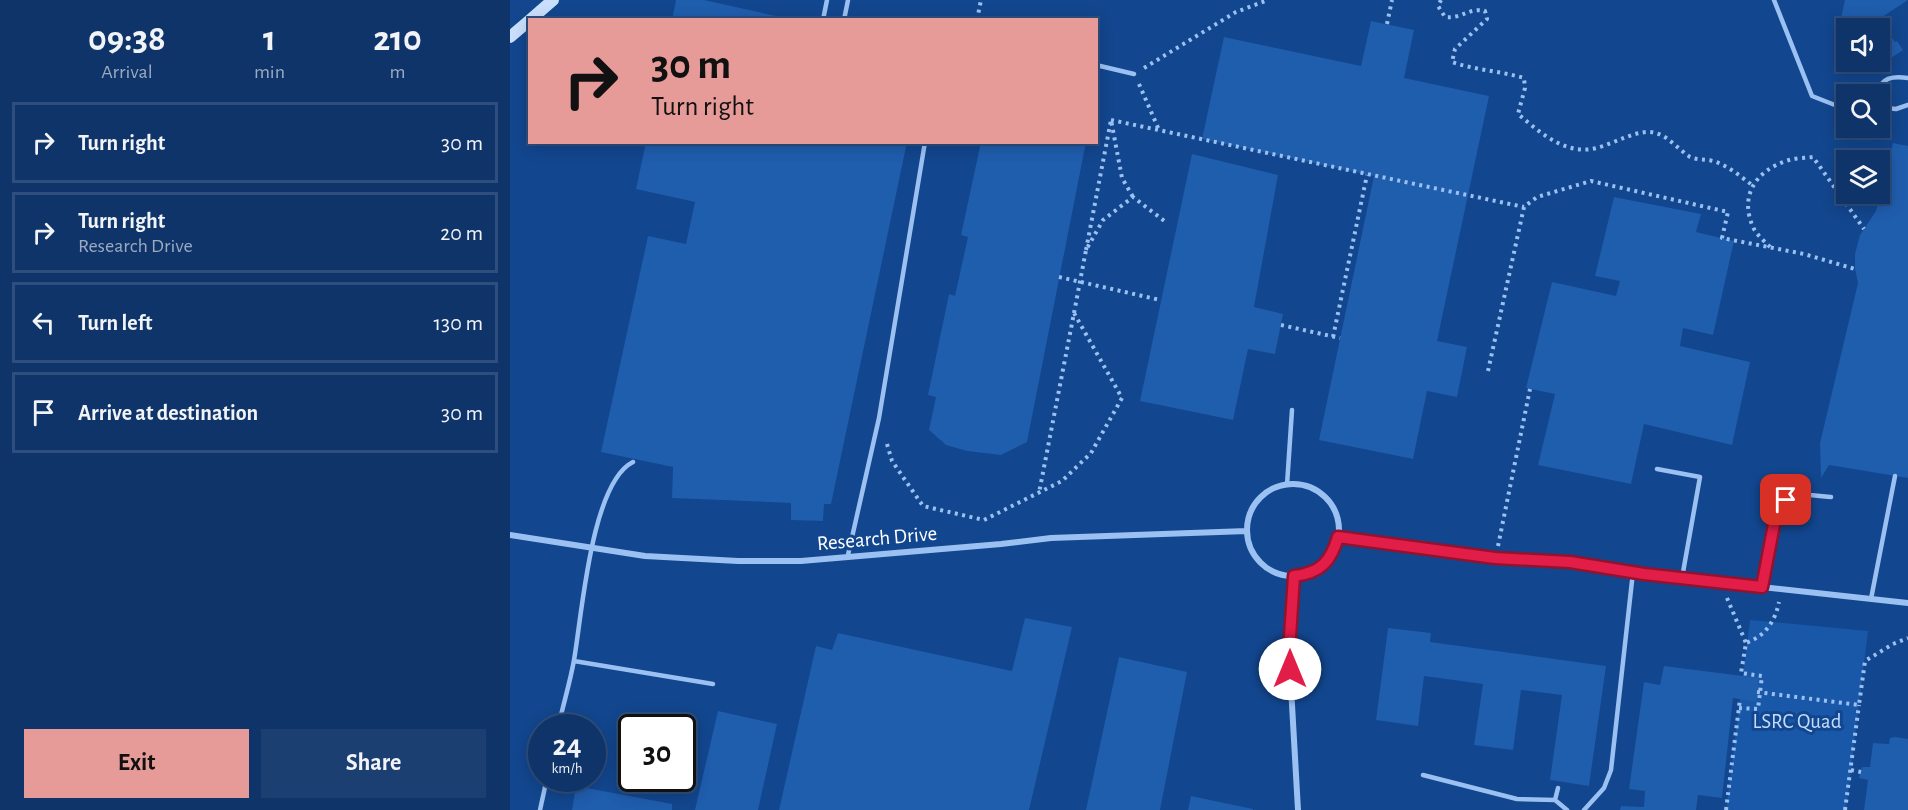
<!DOCTYPE html>
<style>
:root{--surface:#0e346a;--page:#1c3f72;--text:#f1f3f6;--muted:#9baac1;--line:#2e4f7e;--accent:#e69b98}
body{margin:0;font-family:"Alegreya Sans",sans-serif;background:var(--page);color:var(--text);height:100vh;display:flex;flex-direction:column;font-size:22px;white-space:nowrap}
*{box-sizing:border-box;margin:0}
p{font-size:20px;color:var(--muted)}
.icon{flex:none;width:33px;height:33px;fill:none;stroke:currentColor;stroke-width:2;stroke-linecap:round;stroke-linejoin:round}
.map{position:relative;flex:1;overflow:hidden}
.sheet{display:flex;flex-direction:column;background:var(--surface);width:510px}
.sheet>*{flex:none}
.banner{position:absolute;left:18px;top:18px;width:570px;height:126px;border-radius:0px;box-shadow:0 3px 15px #0003,0 0 0 2px var(--line);background:#e69b98;color:#111;overflow:hidden}
.controls{position:absolute;left:1326px;top:18px;display:grid;gap:12px}
.controls a{display:grid;place-items:center;width:54px;height:54px;border-radius:0px;background:var(--surface);box-shadow:0 3px 15px #0003,0 0 0 2px var(--line);font-size:30px}
.speed{position:absolute;left:18px;top:714px;display:flex;gap:12px;font-size:30px;font-weight:700;text-align:center}
.speed>*{display:grid;place-content:center;width:78px;height:78px;border-radius:50%;background:var(--surface);box-shadow:0 3px 15px #0003,0 0 0 2px var(--line);line-height:1}
.speed small{font-size:15px;font-weight:400}
.speed .limit{border:3px solid #111;border-radius:9px;background:#fff;color:#111}
.pin{position:absolute;display:grid;place-items:center;width:51px;height:51px;color:#fff;margin:-26px;border-radius:12px;box-shadow:0 3px 9px #0006}
.me{position:absolute;width:66px;margin:-33px;rotate:0deg;stroke-linejoin:round;filter:drop-shadow(0 0 4px #0008)}
.turn{display:flex;align-items:center;gap:21px;height:126px;padding:0 24px;font-size:27px}
.turn .icon{width:78px;height:78px;stroke-width:2.5}
.turn b{display:block;font-size:42px;line-height:51px}
.eta{display:flex;justify-content:space-evenly;align-items:center;height:102px;text-align:center}
.eta b{font-size:36px;font-weight:600;line-height:42px}
.primary-button{display:flex;gap:12px;margin-top:auto;padding:12px 24px}
.primary-button a{flex:1;height:69px;border-radius:0px;background:var(--accent);color:#111;font-size:24px;font-weight:600;line-height:69px;text-align:center}
.primary-button a+a{background:var(--page);color:var(--text)}
ul{padding:0;list-style:none}
li{display:flex;align-items:center;gap:18px;height:81px;margin:0 12px 9px;padding:0 12px;border:3px solid var(--line);border-radius:0px}
li div{flex:1}
li b{display:block;font-size:22px}
li em{font-style:normal}
main{display:flex;flex:1;min-height:0}
.map>svg:first-child{display:block}
</style>
<main>
<section class="sheet">
<div class="eta">
<div><b>09:38</b><p>Arrival</p></div>
<div><b>1</b><p>min</p></div>
<div><b>210</b><p>m</p></div>
</div>
<ul>
<li><svg class="icon" aria-label="right" viewBox="0 0 24 24"><path d="M7 20v-9h11M14 6l5 5-5 5"/></svg><div><b>Turn right</b></div><em>30 m</em></li>
<li><svg class="icon" aria-label="right" viewBox="0 0 24 24"><path d="M7 20v-9h11M14 6l5 5-5 5"/></svg><div><b>Turn right</b><p>Research Drive</p></div><em>20 m</em></li>
<li><svg class="icon" aria-label="left" viewBox="0 0 24 24"><path d="M17 20v-9H6M10 6l-5 5 5 5"/></svg><div><b>Turn left</b></div><em>130 m</em></li>
<li><svg class="icon" aria-label="arrive" viewBox="0 0 24 24"><path d="M6 21V4h12l-3 4 3 4H6"/></svg><div><b>Arrive at destination</b></div><em>30 m</em></li>
</ul>
<div class="primary-button"><a>Exit</a><a>Share</a></div>
</section>
<div class="map">
<svg width="1398" height="810" viewBox="0 0 1398 810">
<rect width="100%" height="100%" fill="#12468e"/>
<!-- green -->
<path fill="#1958a8" d="M1240,620L1358,631L1336,810H1216Z"/>
<!-- building -->
<path fill="#1f5dad" d="M166,0H194L284,20H162Z
M1335,0H1398L1369,19L1385,42L1387,41L1393,50L1378,60L1372,50L1375,49L1370,41V28H1361L1360,26L1357,28H1335L1331,18Z
M861,21L904,30L894,78L979,96L927,341L957,347L947,397L917,391L903,459L809,440L864,176L692,139L714,37L851,66Z
M136,142H397L321,504H314L313,521L281,520V503L162,498L163,467L91,452L138,236L176,244L185,202L126,189Z
M471,142H576L517,442L491,455L457,451L436,445L419,430L426,397L418,395L439,294L445,296L458,237L451,235Z
M1383,143L1398,146V478L1319,465L1311,478L1310,443L1348,283L1345,269V254L1350,235L1366,211Z
M682,154L768,175L744,307L773,314L765,354L738,349L723,420L630,401Z
M1104,197L1191,214L1186,232L1224,241L1203,335L1173,328L1170,346L1240,362L1222,445L1134,424L1121,484L1028,465L1045,394L1016,388L1042,282L1106,296L1110,281L1085,276Z
M515,618L562,627L519,810H269L306,646L322,650L328,633L502,671Z
M878,628L921,633L920,642L1096,666L1079,786L1040,780L1052,695L1011,690L1003,750L964,745L973,684L914,676L908,726L866,720Z
M609,657L677,672L650,810H576Z
M1154,666L1249,678L1246,702L1223,698L1212,798L1188,795L1186,810H1110L1111,806L1134,807L1135,791L1119,789L1134,682L1150,685Z
M208,711L267,724L248,810H185Z
M1385,737L1398,739V810H1354L1358,780L1349,778L1352,767H1360L1363,743L1379,744L1380,738Z
M66,786L162,804V810H62Z
M681,796L743,809V810H678Z"/>
<g fill="none" stroke-linecap="round" stroke-linejoin="round">
<!-- path -->
<path stroke="#9bc1f2" stroke-width="4" stroke-dasharray="3 4.5" stroke-linecap="butt" d="M931,0L928,6L935,17C952,19 959,7 975,11L977,19L945,49L942,62C965,70 990,71 1014,78L1015,88L1008,114C1032,134 1059,159 1093,146C1108,141 1122,133 1137,132C1155,131 1166,148 1180,157C1187,160 1195,159 1203,161C1217,165 1230,176 1242,185
M467,20L471,0
M877,24L882,0
M634,68L726,12L758,0
M629,84L649,130
M601,120L1014,207
M1260,247C1255,242 1248,236 1244,229C1228,196 1246,170 1279,160C1286,158 1295,158 1303,157L1354,229
M576,250L601,120L612,178L623,197
M549,277L650,300
M564,313L576,250L593,220L623,197L657,223
M771,325L830,338
M823,337L857,175
M978,371L1014,207L1027,197L1081,181L1218,212L1212,238L1294,254L1345,269
M377,444L382,461L413,506L474,520L552,481L581,453L612,398L564,313L529,493
M988,546L1020,389
M1217,598L1236,643
M1247,692L1349,705L1355,661L1383,644L1398,638
M1229,708L1248,709L1252,676L1231,673L1236,643C1255,636 1265,622 1269,602
M1341,770L1351,772
M1216,810L1230,699
M1335,810L1349,705"/>
<!-- service -->
<path stroke="#9bc1f2" stroke-width="4.5" d="M1264,0L1302,96L1330,107L1336,106
M313,20L317,0
M334,20L338,0
M586,65L624,74
M1368,94C1370,77 1383,76 1398,78
M1370,101L1375,108L1386,109L1398,105
M1147,469L1190,477L1172,578
M777,485L782,410
M338,555L369,418L415,142
M1252,587C1255,567 1261,514 1275,501C1286,491 1307,496 1321,497
M1361,599L1385,476
M64,661L203,684
M48,728C53,705 60,683 64,660C72,615 81,483 123,462
M913,775L1007,799L1045,800
M1048,788L1045,800L1057,810
M30,810L37,778
M1074,810L1094,788L1101,770L1123,572"/>
<!-- minor -->
<path stroke="#9bc1f2" stroke-width="6" d="M737 530a46 46 0 1 1 92 0a46 46 0 1 1-92 0Z
M0,535L135,556L228,561H291L491,544L541,538L737,531
M828,537L985,558L1060,562L1134,574L1398,603
M785,576L779,652L788,810"/>
<!-- secondary -->
<path stroke="#c9dffc" stroke-width="12" d="M20,20L43,0
M0,37L20,20"/>
</g>
<g fill="none" stroke-linecap="round" stroke-linejoin="round">
<defs>
<path id="route" d="M780,669L779,652L784,576C811,573 821,561 828,537L985,558L1060,562L1134,574L1252,587L1266,514L1276,500"/>
</defs>
<!-- route casing -->
<use href="#route" stroke="#92132f" stroke-width="15"/>
<!-- route -->
<use href="#route" stroke="#e11d48" stroke-width="10"/>
</g>
<g text-anchor="middle" stroke-width="6" stroke-linejoin="round" paint-order="stroke">
<!-- street labels -->
<g font-size="21" fill="#fff" stroke="#12468e">
<text transform="translate(367 538) rotate(-5)" y="7">Research Drive</text>
</g>
<!-- park labels -->
<g font-size="21" fill="#c2dcfd" stroke="#12468e">
<text x="1287" y="728">LSRC Quad</text>
</g>
</g>
</svg>
<div class="controls">
<a><svg class="icon" aria-label="sound" viewBox="0 0 24 24"><path d="M4 9h4l5-4v14l-5-4H4zM17 9q2 3 0 6"/></svg></a>
<a><svg class="icon" aria-label="search" viewBox="0 0 24 24"><circle cx="10" cy="10" r="6"/><path d="M15 15l6 6"/></svg></a>
<a><svg class="icon" aria-label="layers" viewBox="0 0 24 24"><path d="M12 4l9 5-9 5-9-5zM3 14l9 5 9-5"/></svg></a>
</div>
<div class="speed"><div>24<small>km/h</small></div><div class="limit">30</div></div>
<div class="pin" style="left:1276px;top:500px;background:#d93025"><svg class="icon" aria-label="arrive" viewBox="0 0 24 24"><path d="M6 21V4h12l-3 4 3 4H6"/></svg></div>
<svg class="me" style="left:780px;top:669px" viewBox="-20 -20 40 40"><circle r="19" fill="#fff"/><path d="M0-13L10 11 0 6-10 11z" fill="#e11d48"/></svg>
<div class="banner">
<div class="turn"><svg class="icon" aria-label="right" viewBox="0 0 24 24"><path d="M7 20v-9h11M14 6l5 5-5 5"/></svg><div><b>30 m</b>Turn right</div></div>
</div>
</div>
</main>
